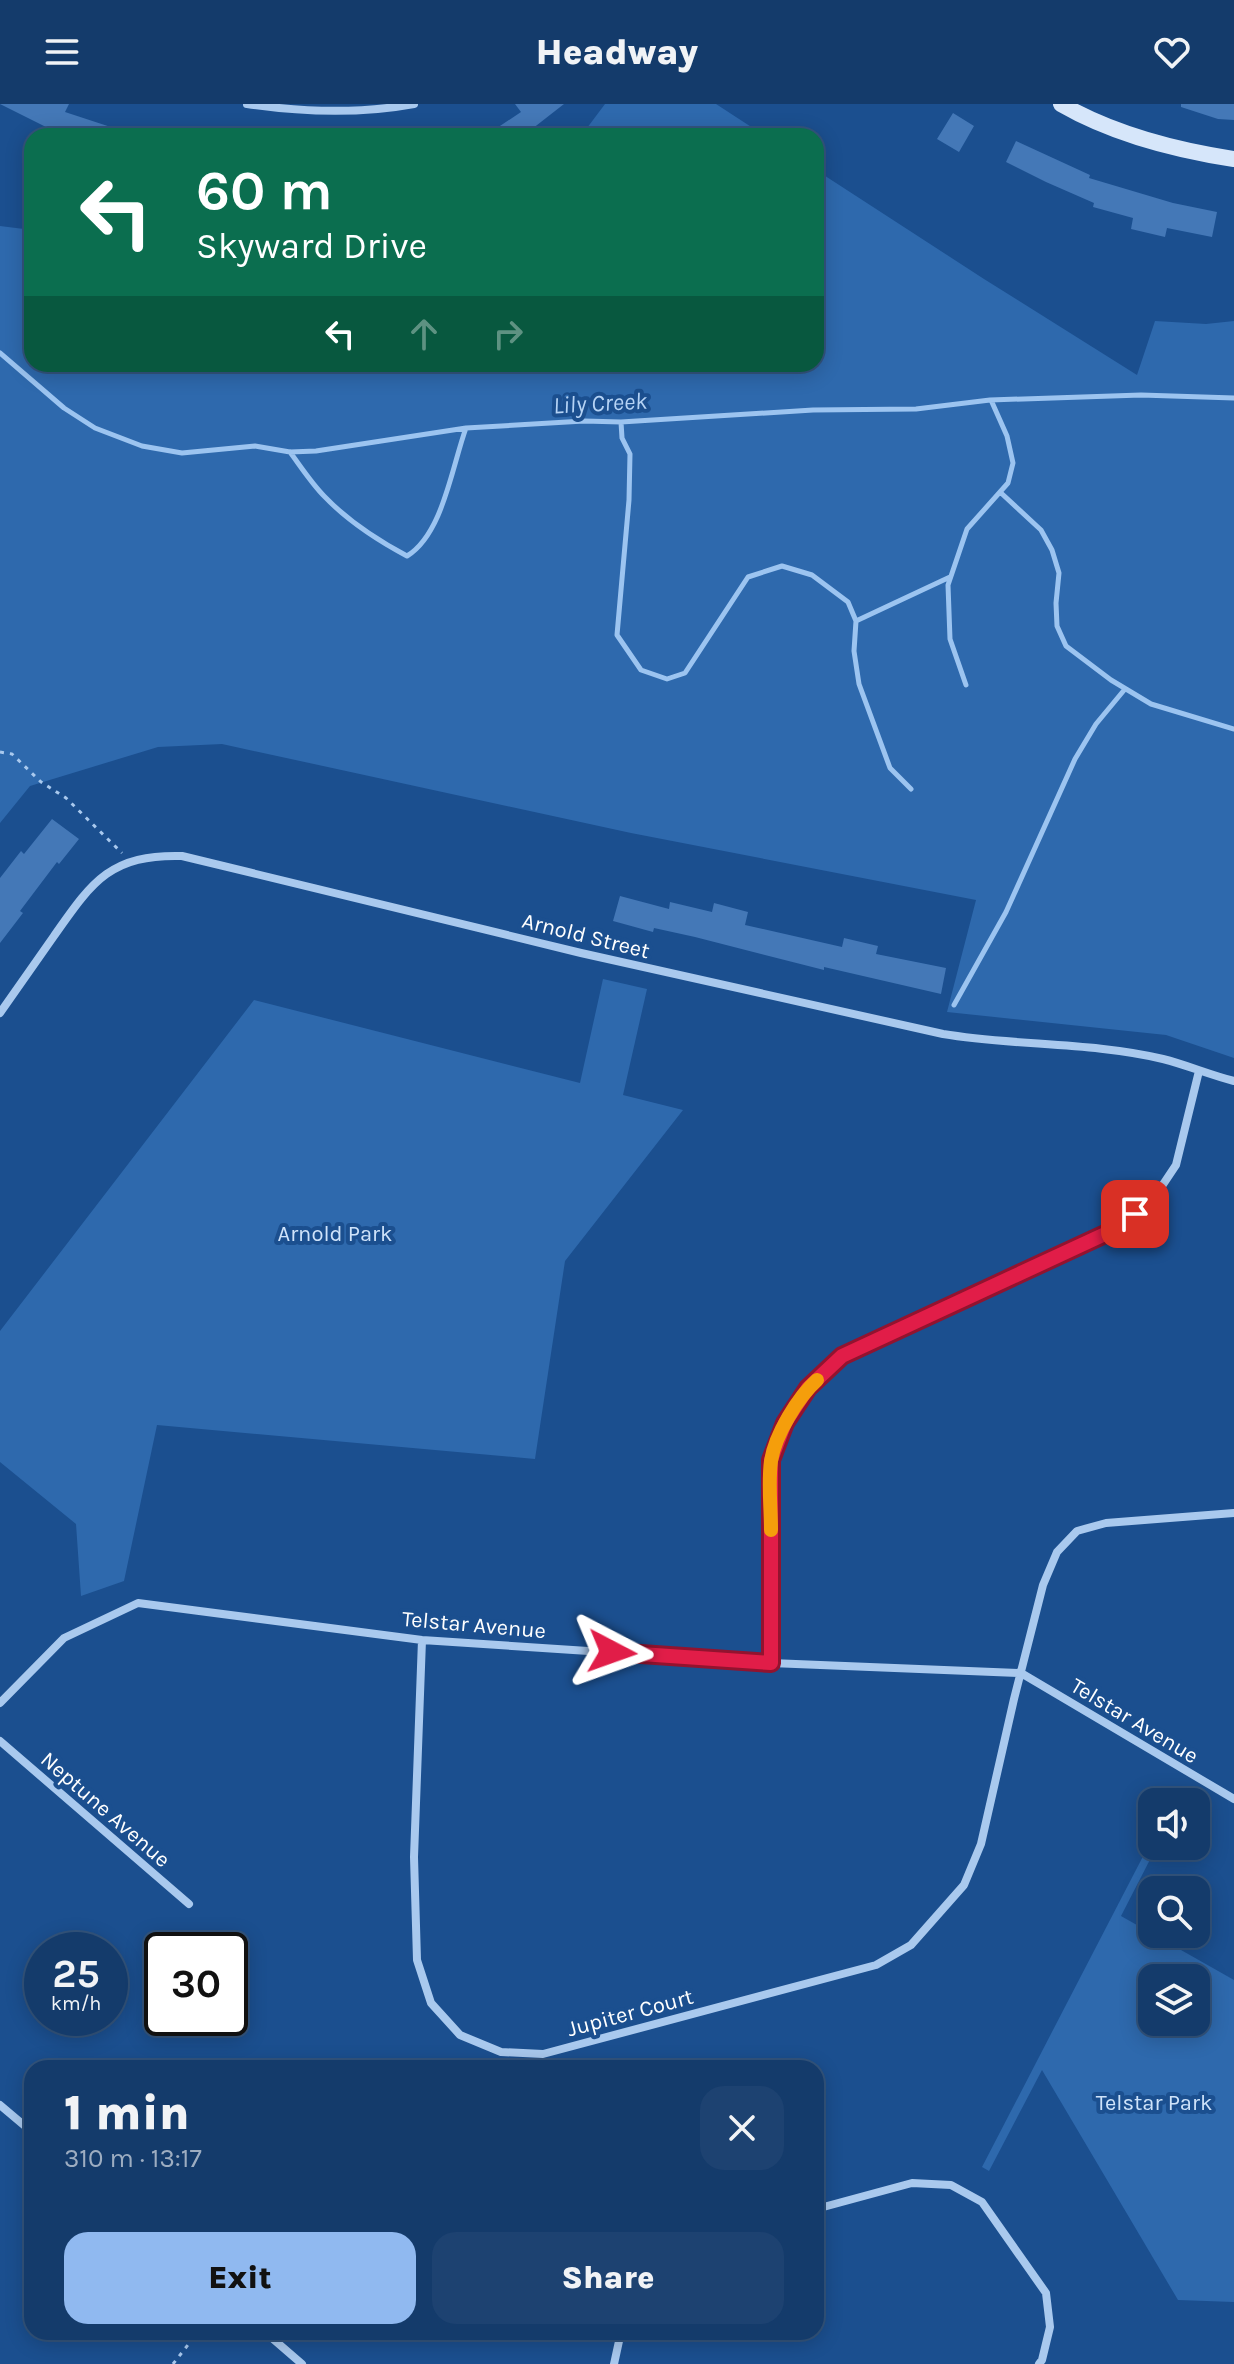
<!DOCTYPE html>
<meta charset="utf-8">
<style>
:root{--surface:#143b6b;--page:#1d4271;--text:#f1f3f6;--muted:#9dadc1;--line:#33557e;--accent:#90b9f0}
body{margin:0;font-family:Karla,sans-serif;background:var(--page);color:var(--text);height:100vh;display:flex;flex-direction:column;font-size:30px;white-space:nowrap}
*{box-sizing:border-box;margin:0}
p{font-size:26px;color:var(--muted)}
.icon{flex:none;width:44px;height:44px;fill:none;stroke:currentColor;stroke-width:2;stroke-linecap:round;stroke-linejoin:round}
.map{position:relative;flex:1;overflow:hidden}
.details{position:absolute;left:24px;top:1956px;width:800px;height:280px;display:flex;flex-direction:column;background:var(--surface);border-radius:24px;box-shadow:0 4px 20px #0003,0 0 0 2px var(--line)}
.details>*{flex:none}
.banner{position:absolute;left:24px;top:24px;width:800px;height:244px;border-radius:24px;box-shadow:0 4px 20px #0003,0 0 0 2px var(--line);background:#0b6e4f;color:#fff;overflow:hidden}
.controls{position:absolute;left:1138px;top:1684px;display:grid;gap:16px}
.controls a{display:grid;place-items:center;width:72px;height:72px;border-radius:16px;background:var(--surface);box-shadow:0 4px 20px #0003,0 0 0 2px var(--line);font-size:40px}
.speed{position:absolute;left:24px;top:1828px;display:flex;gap:16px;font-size:40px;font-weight:700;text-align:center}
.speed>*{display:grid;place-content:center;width:104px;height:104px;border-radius:50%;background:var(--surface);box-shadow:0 4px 20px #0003,0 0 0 2px var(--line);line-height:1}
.speed small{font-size:20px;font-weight:400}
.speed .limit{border:4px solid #111;border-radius:12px;background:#fff;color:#111}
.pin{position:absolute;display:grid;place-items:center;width:68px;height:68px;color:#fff;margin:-34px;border-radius:16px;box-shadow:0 4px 12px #0006}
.me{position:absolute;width:88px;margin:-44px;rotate:94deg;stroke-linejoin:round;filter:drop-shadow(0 0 6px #0008)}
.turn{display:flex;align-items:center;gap:28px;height:168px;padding:0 40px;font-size:36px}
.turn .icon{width:104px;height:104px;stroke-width:2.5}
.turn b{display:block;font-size:56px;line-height:68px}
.lanes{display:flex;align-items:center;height:76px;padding:0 40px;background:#0003;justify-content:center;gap:40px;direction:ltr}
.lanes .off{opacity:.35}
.round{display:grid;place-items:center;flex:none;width:84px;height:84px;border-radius:24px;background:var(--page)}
.headline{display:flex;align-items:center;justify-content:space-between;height:136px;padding:0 40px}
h1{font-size:48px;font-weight:800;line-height:60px}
.cta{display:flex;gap:16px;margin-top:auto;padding:16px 40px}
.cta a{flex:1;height:92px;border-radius:24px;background:var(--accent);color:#111;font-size:32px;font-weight:800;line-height:92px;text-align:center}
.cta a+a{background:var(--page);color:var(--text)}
header{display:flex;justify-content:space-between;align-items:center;height:104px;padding:0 40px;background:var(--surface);font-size:36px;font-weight:800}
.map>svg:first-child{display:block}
</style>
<header><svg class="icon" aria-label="menu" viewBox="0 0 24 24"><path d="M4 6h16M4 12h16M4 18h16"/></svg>Headway<svg class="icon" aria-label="heart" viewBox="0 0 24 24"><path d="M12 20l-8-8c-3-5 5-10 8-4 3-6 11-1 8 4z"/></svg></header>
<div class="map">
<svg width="1234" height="2260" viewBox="0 0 1234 2260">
<rect width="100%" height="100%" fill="#1b4f8f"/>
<!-- green -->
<path fill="#2e69ad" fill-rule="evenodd" d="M605,0H716L765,32H581Z
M816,66L984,175L1137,271L1155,217L1206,220L1234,217V954L1166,931L947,908L976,796L631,729L222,640L158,643L30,682L0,719V122L32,126V260H816Z
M603,875L647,885L623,991L683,1006L565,1157L535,1355L157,1321L124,1477L81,1492L76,1420L0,1358V1227L254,896L580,979Z
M1152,1735V1742H1157L1121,1812L1234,1876V2198L1178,2196L1042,1966L989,2067L982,2063ZM1196,1874V1918H1152V1874Z"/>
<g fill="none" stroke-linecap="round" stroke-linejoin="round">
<!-- stream -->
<path stroke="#9cc4f0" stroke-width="5" d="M0,249L64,304L95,324L142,342L182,349L255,342L290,348L316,347L466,324L584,317L621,318L813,306L916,305L990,296L1141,291L1234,294
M621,318L622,334L630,350L629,396L617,531L641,566L667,575L685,569L748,473L782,462L812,471L848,498L856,517L854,547L859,580L890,664L911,685
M290,348C301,363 312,380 325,393C349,418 377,436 407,452C443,430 452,362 466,324
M1000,388L1041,426L1052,446L1059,469L1056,499L1057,522L1066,542L1111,576L1151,600L1234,625
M856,517L950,473
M966,581L950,535L948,481L967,425L1008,379L1013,359L1007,332L991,296
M954,901L1006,808L1075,655L1096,620L1125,585"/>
</g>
<!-- building -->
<path fill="#4478b7" d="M0,0H69L65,8L129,29V32H64Z
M515,0H564L523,32H485L521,8Z
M1181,0H1234V16L1218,15L1181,3Z
M953,9L974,22L959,48L937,35Z
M1016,37L1090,71L1089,74L1173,99L1217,108L1212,133L1167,124L1165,133L1131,125L1133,114L1093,103L1094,99L1046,78L1006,58Z
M52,715L79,735L59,760L57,758L20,807L23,809L0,839V774L21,747L24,750Z
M620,792L669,805L670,798L712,808L714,799L748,808L745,821L842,843L844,834L878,842L876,850L946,864L941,890L824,863V866L695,833L654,824L653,828L613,817Z"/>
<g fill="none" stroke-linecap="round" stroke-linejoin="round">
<!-- path -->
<path stroke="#a9c9ee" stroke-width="3" stroke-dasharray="4 6" stroke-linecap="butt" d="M0,648L12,650L41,678L66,694L122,749
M173,2260L198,2228"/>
<!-- street -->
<path stroke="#a9c9ee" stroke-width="8" d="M247,0C301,8 360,10 414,0
M0,909C18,883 36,858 54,832C92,778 110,750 182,752L581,849L943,930C1015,942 1091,938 1163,955C1187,961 1210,971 1234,977
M422,1536L414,1753L417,1856L431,1899L460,1931L501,1948L543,1950L876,1861L911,1841L964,1781L981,1740L1014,1595L1043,1481L1057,1448L1077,1427L1106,1419L1234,1409
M771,1559V1356L785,1319L808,1284L842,1252L1118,1124L1152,1097L1176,1061L1199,967
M0,1599L64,1534L138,1499L422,1536L771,1559L1021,1569L1234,1695
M0,1637L189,1800
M0,2001L32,2028
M816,2105L912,2079L951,2081L982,2098L1046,2189L1050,2223L1042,2256L1039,2260
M265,2228L302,2260
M614,2260L621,2228"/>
<!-- secondary -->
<path stroke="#d6e6fa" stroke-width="16" d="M1061,0C1113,30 1175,46 1234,55"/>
</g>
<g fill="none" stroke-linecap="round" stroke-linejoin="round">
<defs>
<path id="route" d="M612,1548L771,1559V1356L785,1319L808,1284L842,1252L1118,1124L1135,1110"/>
</defs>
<!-- route casing -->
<use href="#route" stroke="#92132f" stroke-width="20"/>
<!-- route -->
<use href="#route" stroke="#e11d48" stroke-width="14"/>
<!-- slow -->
<path stroke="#f59e0b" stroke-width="14" d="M771,1426C771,1404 768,1379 771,1357C775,1331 798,1293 817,1276"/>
</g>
<g text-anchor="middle" stroke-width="8" stroke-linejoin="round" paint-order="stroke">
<!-- street labels -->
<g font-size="22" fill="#fff" stroke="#1b4f8f">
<text transform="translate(586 831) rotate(14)" y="8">Arnold Street</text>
<text transform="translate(474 1520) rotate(5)" y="8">Telstar Avenue</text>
<text transform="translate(1135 1616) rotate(31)" y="8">Telstar Avenue</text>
<text transform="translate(106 1705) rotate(41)" y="8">Neptune Avenue</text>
<text transform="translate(630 1908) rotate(-15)" y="8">Jupiter Court</text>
</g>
<!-- park labels -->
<g font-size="22" fill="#cfe3fa" stroke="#1b4f8f">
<text x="335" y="1137">Arnold Park</text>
<text x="1154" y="2006">Telstar Park</text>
</g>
<!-- water labels -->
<g font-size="24" font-style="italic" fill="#b5d3f5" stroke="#1b4f8f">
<text transform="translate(600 299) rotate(-3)" y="8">Lily Creek</text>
</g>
</g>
</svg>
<div class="controls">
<a><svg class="icon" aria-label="sound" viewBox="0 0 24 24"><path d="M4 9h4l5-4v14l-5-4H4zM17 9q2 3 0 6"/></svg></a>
<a><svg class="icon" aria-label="search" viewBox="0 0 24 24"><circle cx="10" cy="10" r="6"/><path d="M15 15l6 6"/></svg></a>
<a><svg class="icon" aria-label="layers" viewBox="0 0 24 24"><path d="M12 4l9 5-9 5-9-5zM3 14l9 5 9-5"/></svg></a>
</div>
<div class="speed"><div>25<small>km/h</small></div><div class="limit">30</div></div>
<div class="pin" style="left:1135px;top:1110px;background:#d93025"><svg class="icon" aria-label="arrive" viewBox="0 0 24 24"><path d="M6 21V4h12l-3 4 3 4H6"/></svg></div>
<svg class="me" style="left:612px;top:1548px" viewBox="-20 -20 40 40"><path d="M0-17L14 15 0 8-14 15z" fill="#e11d48" stroke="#fff" stroke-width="4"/></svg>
<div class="banner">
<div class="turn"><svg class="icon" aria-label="left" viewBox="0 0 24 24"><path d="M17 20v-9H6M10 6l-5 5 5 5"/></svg><div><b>60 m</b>Skyward Drive</div></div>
<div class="lanes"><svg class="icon" aria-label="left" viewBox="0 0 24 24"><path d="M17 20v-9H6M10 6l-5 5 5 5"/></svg><svg class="icon off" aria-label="ahead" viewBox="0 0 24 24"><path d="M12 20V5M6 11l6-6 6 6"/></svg><svg class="icon off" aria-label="right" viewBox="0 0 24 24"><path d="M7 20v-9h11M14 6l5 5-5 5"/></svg></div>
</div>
<section class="details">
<div class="headline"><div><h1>1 min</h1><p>310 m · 13:17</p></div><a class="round"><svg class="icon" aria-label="close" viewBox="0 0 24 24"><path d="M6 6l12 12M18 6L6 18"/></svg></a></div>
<div class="cta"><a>Exit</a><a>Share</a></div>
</section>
</div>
